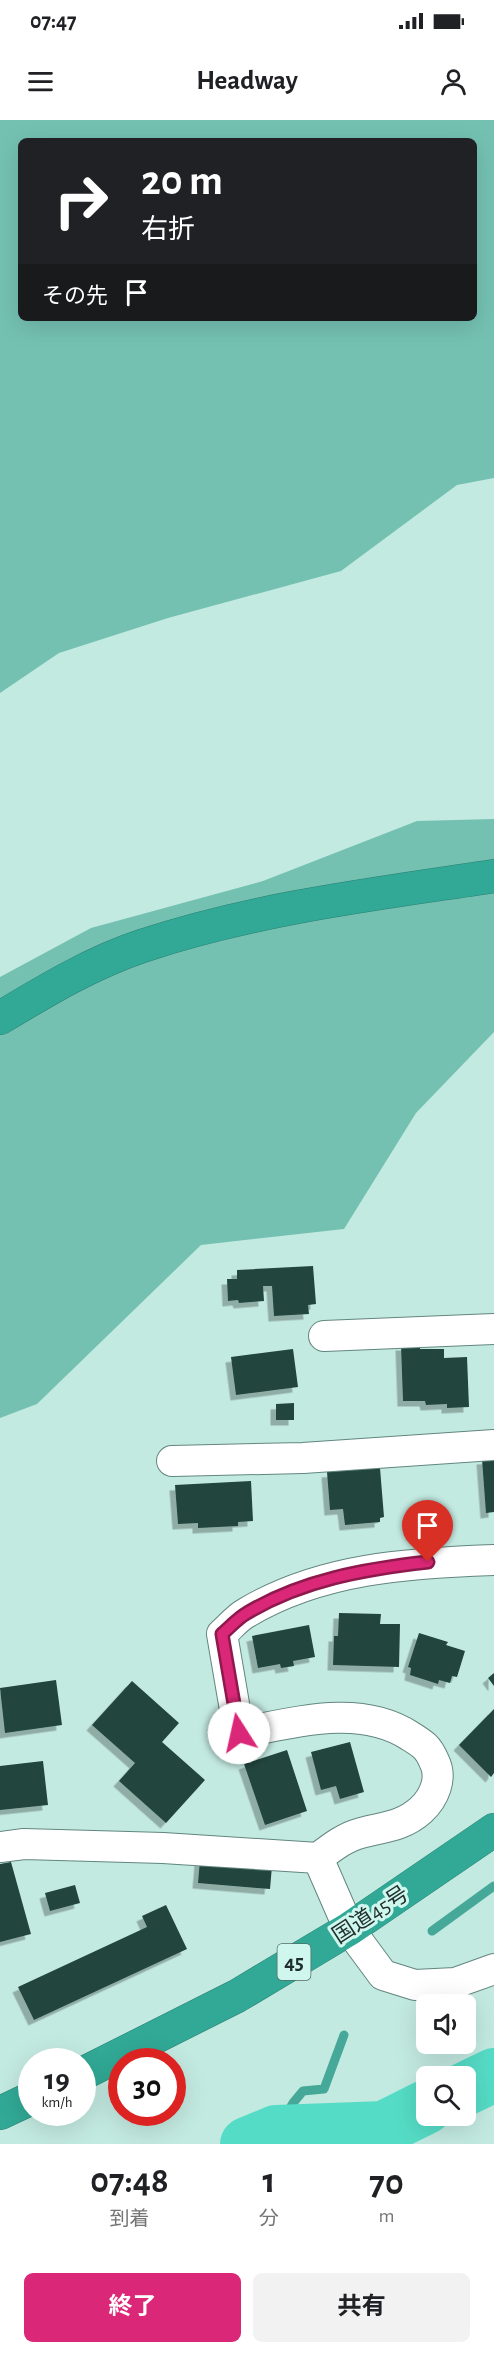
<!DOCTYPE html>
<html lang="ja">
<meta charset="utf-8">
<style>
:root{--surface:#fff;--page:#f2f2f2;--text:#202124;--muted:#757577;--accent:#db2777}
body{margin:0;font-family:"Alegreya Sans","Noto Sans JP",sans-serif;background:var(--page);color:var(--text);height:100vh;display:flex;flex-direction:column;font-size:22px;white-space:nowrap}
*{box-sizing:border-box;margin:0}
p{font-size:20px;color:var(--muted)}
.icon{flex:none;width:33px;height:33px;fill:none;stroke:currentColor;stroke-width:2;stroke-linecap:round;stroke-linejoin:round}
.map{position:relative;height:2024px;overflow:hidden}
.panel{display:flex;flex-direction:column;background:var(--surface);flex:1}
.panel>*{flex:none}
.guide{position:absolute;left:18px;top:18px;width:459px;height:183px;border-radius:9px;box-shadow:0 6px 24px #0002;background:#202124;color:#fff;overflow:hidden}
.buttons{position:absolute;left:416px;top:1874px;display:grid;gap:12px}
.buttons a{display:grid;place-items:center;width:60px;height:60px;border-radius:9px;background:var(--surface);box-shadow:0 6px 24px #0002;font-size:30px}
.speed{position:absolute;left:18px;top:1928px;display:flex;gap:12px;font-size:30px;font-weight:700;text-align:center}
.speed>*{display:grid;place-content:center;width:78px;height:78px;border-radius:50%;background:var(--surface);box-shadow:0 6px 24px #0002;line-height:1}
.speed small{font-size:15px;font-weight:400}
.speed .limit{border:9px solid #d22;background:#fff;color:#111}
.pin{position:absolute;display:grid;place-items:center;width:51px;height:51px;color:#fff;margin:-62px -26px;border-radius:50% 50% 50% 0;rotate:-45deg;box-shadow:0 0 6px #0007}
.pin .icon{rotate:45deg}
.me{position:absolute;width:66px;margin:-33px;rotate:350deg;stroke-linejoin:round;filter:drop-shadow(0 0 4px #0008)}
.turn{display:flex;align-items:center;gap:21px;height:126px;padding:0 24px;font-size:27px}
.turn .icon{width:78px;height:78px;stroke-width:2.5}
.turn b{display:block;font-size:42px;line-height:51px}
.then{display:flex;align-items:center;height:57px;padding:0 24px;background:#0003;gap:12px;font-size:22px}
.eta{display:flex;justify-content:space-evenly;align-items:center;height:102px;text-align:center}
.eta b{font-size:36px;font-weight:700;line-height:42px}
.cta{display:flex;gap:12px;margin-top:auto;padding:12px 24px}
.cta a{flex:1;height:69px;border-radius:9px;background:var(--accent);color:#fff;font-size:24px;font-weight:700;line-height:69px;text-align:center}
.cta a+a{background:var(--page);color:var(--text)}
.status{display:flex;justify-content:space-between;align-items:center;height:42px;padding:0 30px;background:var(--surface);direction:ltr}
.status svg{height:16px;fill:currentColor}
header{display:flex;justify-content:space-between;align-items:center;height:78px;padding:0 24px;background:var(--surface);font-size:27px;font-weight:700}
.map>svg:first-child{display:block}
</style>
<div class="status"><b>07:47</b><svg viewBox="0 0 49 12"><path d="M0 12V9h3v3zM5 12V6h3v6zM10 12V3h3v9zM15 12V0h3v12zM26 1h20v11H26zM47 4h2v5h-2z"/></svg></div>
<header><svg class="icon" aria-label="menu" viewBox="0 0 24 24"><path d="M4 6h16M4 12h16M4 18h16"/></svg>Headway<svg class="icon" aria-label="person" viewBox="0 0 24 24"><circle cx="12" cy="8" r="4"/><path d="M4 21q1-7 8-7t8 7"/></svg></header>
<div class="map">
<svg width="494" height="2024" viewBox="0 0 494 2024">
<defs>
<filter id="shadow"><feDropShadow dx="-5.5" dy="5.5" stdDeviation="0" flood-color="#0004"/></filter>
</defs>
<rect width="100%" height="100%" fill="#c3eae1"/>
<!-- green -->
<path fill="#74c1b2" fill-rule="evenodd" d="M0,0H494V358L457,365L341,451L168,498L59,533L0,573ZM21,21H474V198H21Z
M494,699V912L416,993L344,1109L201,1125L37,1284L0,1298V857L91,808L263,761L417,701Z"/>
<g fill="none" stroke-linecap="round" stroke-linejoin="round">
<!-- stream -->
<path stroke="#45a898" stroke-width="9" d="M432,1811L494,1766
M276,2012L293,1983L303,1971L324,1969L344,1915"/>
<!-- river -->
<path stroke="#55dcc6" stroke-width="54" d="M465,1969L494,1955
M247,2024L276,2012L384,2008L426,1987"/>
</g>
<!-- building -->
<path fill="#22443d" filter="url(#shadow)" d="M313,1146L316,1184L308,1185L309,1194L274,1196L272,1166H263L264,1181L239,1183L238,1180L228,1181L227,1159H237V1150Z
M401,1225H420V1229H444V1238L467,1237L469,1287L447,1288V1284L426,1285L425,1281H403Z
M293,1229L298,1267L236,1275L231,1237Z
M294,1283V1300H276V1284Z
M494,1338V1392L486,1393L482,1339Z
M380,1348L384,1397L380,1398V1402L345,1405L343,1389L330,1390L327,1352Z
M251,1361L253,1401L238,1402V1406L198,1408V1403L178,1404L175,1365Z
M339,1493L381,1494L380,1504H400L399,1547L333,1545L334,1516H338Z
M309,1505L315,1537L293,1541L294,1546L281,1548L280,1544L258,1548L252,1516Z
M419,1513L448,1522L446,1525L465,1531L457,1557L452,1556L450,1563L439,1560L438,1564L410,1555L411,1548L408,1547Z
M494,1553V1566L488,1558Z
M56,1560L62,1605L5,1613L0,1568Z
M132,1561L179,1603L162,1622L205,1660L166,1703L119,1661L135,1643L92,1605Z
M494,1589V1653L491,1657L459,1625Z
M350,1622L364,1672L340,1679L336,1666L321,1670L311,1632Z
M287,1630L307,1691L265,1705L244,1644Z
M43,1641L48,1685L0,1690V1646Z
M200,1740L272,1746L270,1769L198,1763Z
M11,1742L31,1814L0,1822V1744Z
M75,1765L80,1783L50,1791L45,1773Z
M166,1785L187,1829L34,1900L18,1867L147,1807L142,1796Z"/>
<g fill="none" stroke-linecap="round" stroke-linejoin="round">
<defs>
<path id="minor" d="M324,1216L494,1209
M172,1341L303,1338L494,1325
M0,1727L24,1724L163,1728L318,1738L349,1809L383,1855L415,1865L455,1863L494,1849
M318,1738C331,1728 345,1717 361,1713C383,1707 402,1707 421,1690C434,1678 443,1658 434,1641C428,1627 423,1624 410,1616C359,1583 294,1603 239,1613L222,1514C230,1507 237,1498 246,1493C321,1448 409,1443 494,1440"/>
<path id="highway" d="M0,898C45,871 91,843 142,826C256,788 376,774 494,756
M82,1954L237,1876L349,1809L494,1710
M0,1993L32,1978"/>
</defs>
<!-- minor casing -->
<use href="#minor" stroke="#62867f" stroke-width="32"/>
<!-- highway casing -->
<use href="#highway" stroke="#2b7f71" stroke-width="34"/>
<!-- minor -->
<use href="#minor" stroke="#fff" stroke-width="30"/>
<!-- highway -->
<use href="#highway" stroke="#31a996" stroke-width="33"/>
</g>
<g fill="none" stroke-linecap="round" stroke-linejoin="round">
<defs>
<path id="route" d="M239,1613L222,1514C230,1507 238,1498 247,1493C302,1460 365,1449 428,1442"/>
</defs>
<!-- route casing -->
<use href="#route" stroke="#8e194d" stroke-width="15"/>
<!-- route -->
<use href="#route" stroke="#db2777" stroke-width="10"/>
</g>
<g text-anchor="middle" stroke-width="6" stroke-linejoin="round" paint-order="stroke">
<!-- shield labels -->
<rect fill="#d0f7ee" stroke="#566c67" stroke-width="1.5" x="277.5" y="1824" width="33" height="36" rx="4.5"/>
<g font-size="21" font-weight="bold" fill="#21302d">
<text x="294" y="1849">45</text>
</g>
<!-- street labels -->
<g font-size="22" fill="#21302d" stroke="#d0f7ee">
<text transform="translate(370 1794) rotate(-33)" y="8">国道45号</text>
</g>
</g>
</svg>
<div class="buttons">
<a><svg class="icon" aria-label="sound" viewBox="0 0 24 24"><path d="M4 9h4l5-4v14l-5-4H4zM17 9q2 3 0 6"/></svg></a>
<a><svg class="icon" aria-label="search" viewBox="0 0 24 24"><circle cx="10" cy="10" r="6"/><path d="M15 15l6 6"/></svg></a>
</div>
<div class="speed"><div>19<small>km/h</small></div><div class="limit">30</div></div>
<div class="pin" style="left:428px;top:1442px;background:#d93025"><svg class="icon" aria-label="arrive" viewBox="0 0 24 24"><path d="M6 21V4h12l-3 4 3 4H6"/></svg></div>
<svg class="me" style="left:239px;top:1613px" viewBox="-20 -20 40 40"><circle r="19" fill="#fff"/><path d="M0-13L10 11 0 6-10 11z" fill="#db2777"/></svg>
<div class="guide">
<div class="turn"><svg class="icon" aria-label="right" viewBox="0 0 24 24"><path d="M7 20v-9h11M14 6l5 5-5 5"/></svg><div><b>20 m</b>右折</div></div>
<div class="then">その先<svg class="icon" aria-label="arrive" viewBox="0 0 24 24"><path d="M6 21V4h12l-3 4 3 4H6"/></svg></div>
</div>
</div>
<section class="panel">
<div class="eta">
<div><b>07:48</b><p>到着</p></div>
<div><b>1</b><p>分</p></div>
<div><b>70</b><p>m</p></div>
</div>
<div class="cta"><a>終了</a><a>共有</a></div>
</section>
